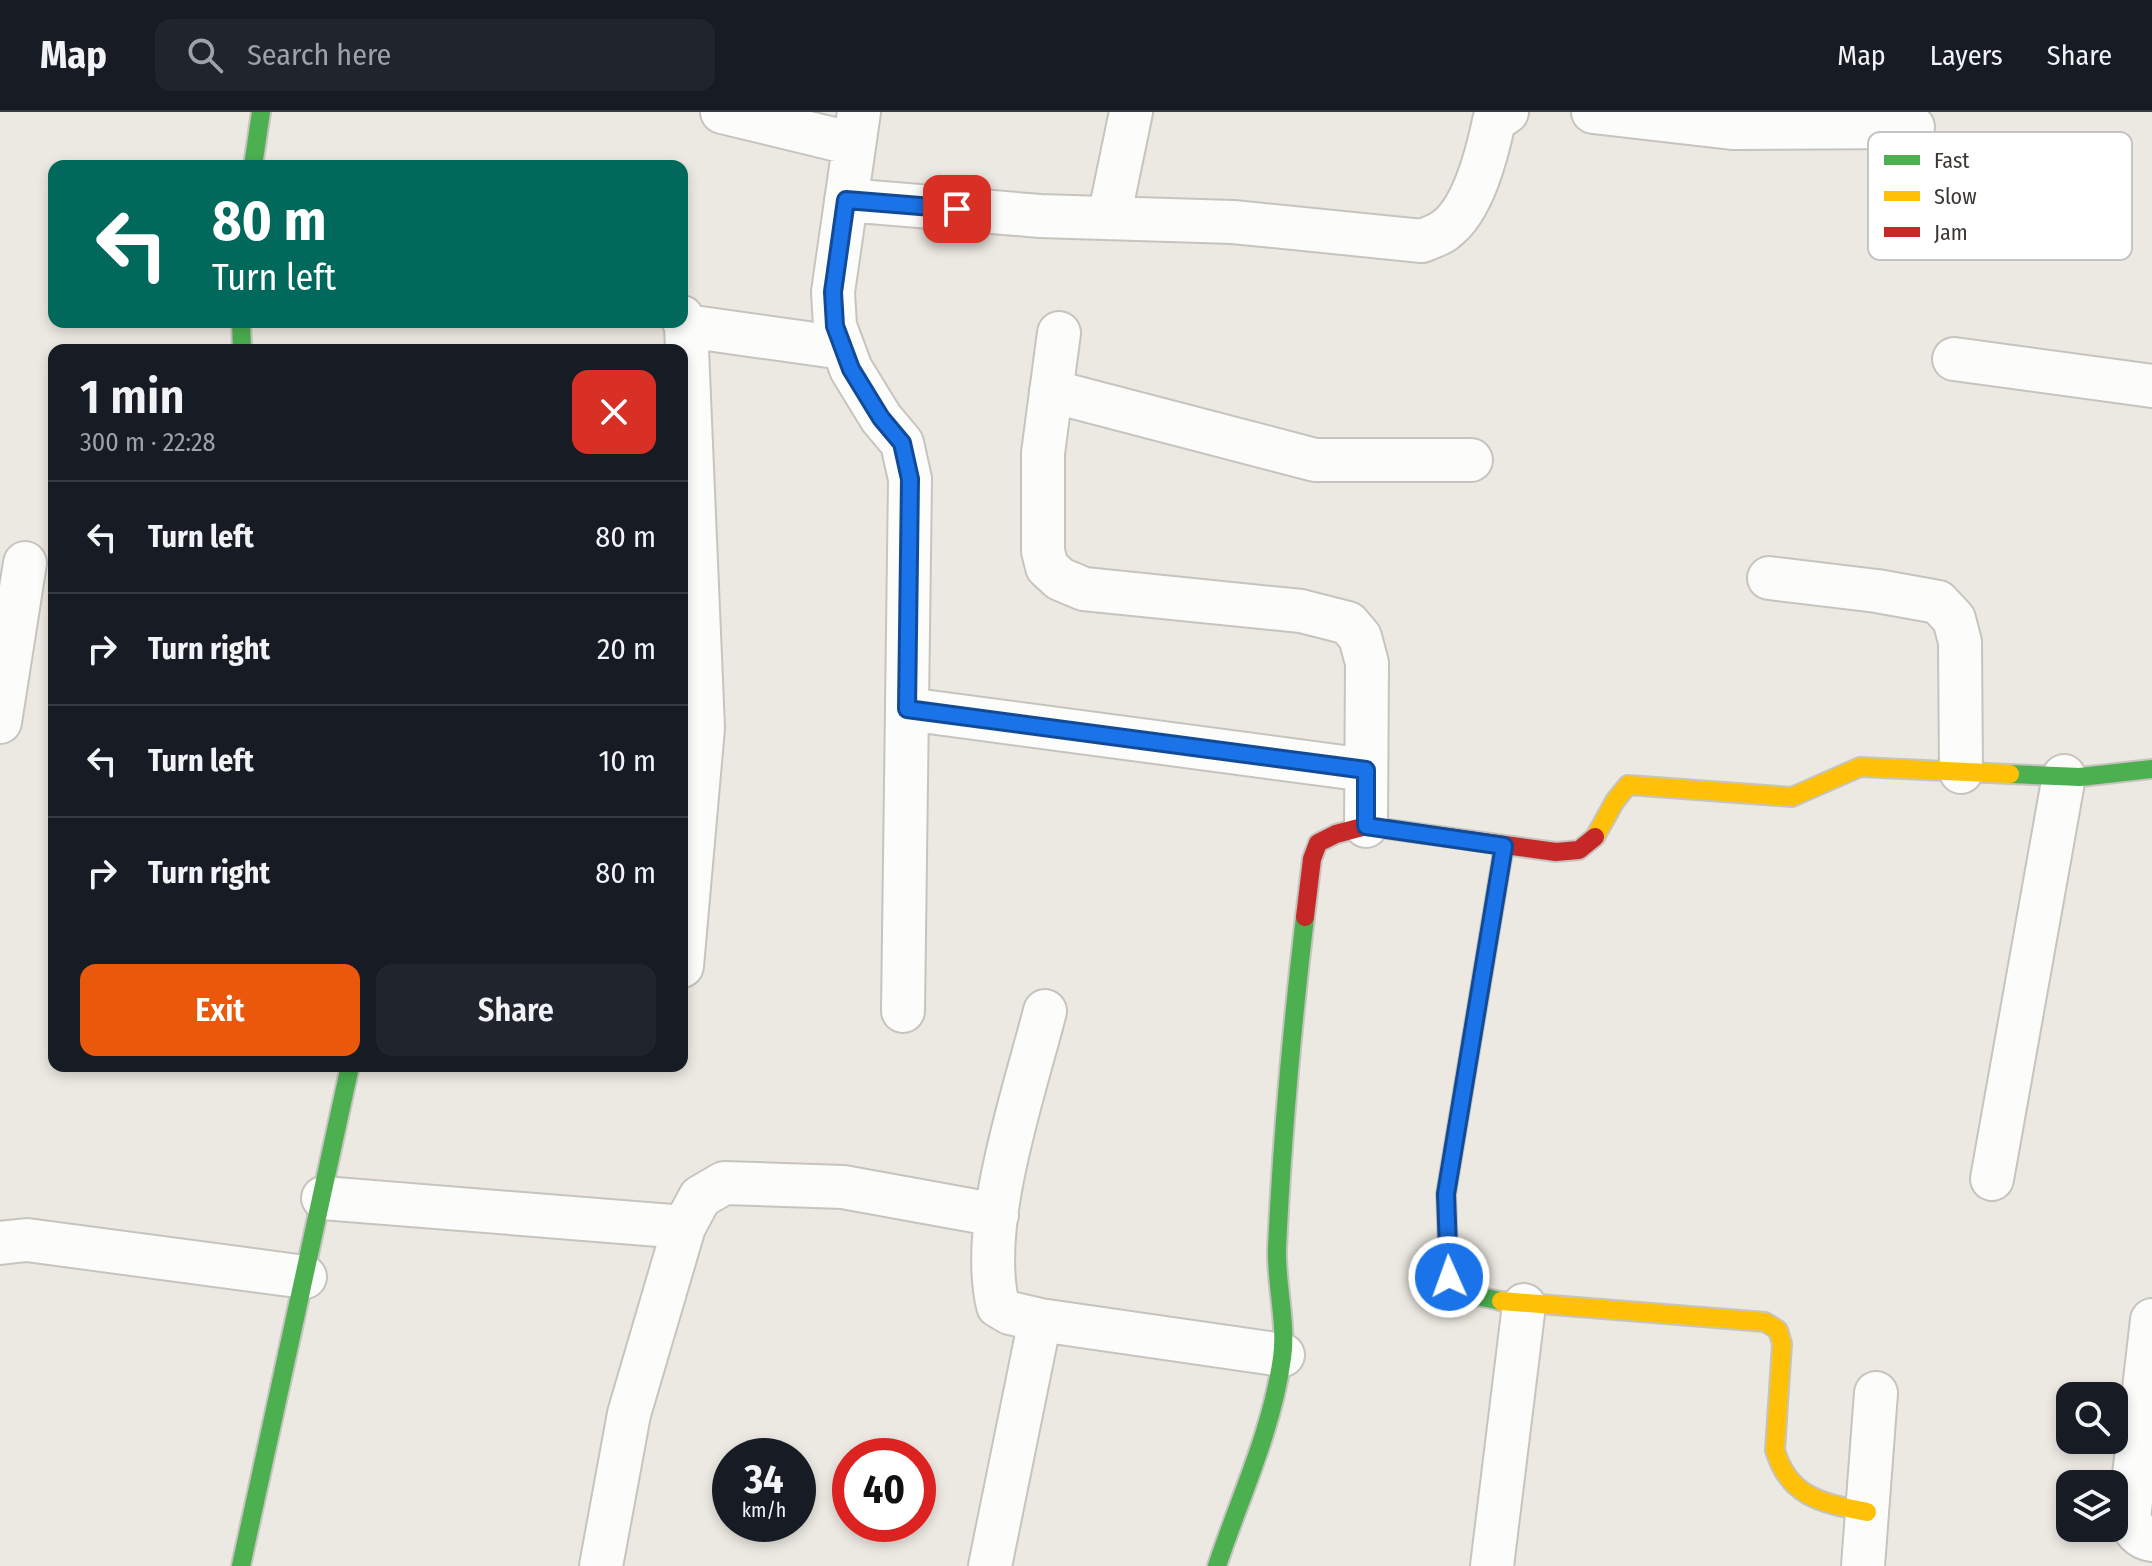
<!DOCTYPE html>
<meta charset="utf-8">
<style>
:root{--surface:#171b24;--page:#20242c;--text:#f1f3f6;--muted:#9ea1a6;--line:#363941;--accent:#ea580c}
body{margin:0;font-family:"Fira Sans Condensed",sans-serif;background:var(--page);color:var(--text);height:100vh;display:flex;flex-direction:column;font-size:30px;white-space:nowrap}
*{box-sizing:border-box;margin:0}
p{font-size:26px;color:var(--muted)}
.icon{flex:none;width:44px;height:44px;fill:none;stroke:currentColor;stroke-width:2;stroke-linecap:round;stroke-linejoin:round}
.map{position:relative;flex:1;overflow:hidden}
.drawer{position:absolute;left:48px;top:232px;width:640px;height:728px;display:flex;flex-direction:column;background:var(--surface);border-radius:16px;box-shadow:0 4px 12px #0003}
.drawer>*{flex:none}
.banner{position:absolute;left:48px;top:48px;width:640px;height:168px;border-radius:16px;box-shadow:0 4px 12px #0003;background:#00695c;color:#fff;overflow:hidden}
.tools{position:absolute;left:2056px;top:1270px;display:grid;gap:16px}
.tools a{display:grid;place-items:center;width:72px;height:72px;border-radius:16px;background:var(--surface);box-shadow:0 4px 12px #0003;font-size:40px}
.speed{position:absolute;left:712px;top:1326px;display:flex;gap:16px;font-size:40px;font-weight:700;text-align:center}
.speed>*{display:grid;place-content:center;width:104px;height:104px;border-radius:50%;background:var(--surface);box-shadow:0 4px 12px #0003;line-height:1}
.speed small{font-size:20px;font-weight:400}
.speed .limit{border:12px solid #d22;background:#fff;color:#111}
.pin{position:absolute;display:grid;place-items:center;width:68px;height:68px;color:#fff;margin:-34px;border-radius:16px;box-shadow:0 4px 12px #0006}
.me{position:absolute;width:88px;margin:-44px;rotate:358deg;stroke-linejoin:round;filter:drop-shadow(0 0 6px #0008)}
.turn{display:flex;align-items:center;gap:28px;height:168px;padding:0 32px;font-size:36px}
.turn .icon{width:104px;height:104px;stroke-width:2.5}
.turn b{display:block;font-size:56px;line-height:68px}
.round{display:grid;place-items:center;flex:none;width:84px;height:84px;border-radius:16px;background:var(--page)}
.overview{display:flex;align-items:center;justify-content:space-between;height:136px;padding:0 32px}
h1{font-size:48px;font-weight:600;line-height:60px}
.action{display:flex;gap:16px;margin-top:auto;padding:16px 32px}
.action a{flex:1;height:92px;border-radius:16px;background:var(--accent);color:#fff;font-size:32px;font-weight:600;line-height:92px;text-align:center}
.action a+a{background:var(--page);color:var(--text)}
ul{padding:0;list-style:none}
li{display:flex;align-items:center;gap:24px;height:112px;padding:0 32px;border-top:2px solid var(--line)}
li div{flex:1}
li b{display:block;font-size:30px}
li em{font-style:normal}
header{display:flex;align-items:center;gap:48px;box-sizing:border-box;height:112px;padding:0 40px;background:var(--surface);border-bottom:2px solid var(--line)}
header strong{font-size:38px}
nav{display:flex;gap:44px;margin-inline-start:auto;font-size:28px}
.search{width:560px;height:72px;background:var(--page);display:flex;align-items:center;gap:20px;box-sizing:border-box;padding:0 28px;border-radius:16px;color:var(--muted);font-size:30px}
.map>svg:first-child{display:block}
</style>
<header>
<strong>Map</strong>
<div class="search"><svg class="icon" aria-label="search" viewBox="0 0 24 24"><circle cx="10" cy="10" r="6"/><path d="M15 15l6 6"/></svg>Search here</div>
<nav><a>Map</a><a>Layers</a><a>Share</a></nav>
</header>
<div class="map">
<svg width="2152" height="1454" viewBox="0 0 2152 1454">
<rect width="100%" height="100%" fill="#ece9e2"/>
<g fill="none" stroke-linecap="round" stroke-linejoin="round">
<defs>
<path id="street" d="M722,0L854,32
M859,0L833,180L835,214L851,257L881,306L902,331L910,367L903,899
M1593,0L1732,16L1913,15
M846,88L1040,104L1233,110L1422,129C1429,126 1439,123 1445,118C1473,98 1487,42 1494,9L1507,0
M1109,106L1131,0
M682,205L686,214L703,616L682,854
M686,214L843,236
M1059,221L1043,341V439L1047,455L1060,467L1084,477L1301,499L1348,511L1360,525L1367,551L1366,714
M1954,247L2152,274
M1051,279L1315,348H1471
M1769,466L1877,479L1938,490L1954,507L1960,530L1961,660
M907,597L1366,658
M0,610L25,451
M1045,899C1024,982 978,1112 998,1194L1010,1201L1040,1208L1283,1243
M1992,1067L2064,664
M323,1086L684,1115
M0,1131L27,1128L305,1165
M2152,1208L2129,1406C2134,1418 2139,1426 2152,1428
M601,1454L629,1302L684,1115L700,1085L724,1071L843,1075L997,1103
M990,1454L1040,1208
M1492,1454L1524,1193
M1863,1454L1876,1281"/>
<path id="fast" d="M253,54L261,0
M241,210L242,238
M2010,662L2080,665L2152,657
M1501,1189L1458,1180L1449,1165L1446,1082L1504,734
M241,1454L350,954
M1217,1454C1240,1385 1272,1319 1282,1246C1287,1212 1276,1172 1277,1137C1282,1026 1292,915 1305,805"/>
<path id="slow" d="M1595,725L1615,689L1628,673L1792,685L1860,655L2010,662
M1501,1189L1765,1210L1778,1218L1782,1232L1775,1338C1789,1386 1823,1391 1867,1400"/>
<path id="jam" d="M1305,805L1312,747L1318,731L1336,722L1366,714L1556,740L1579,738L1595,725"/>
</defs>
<!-- street casing -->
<use href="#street" stroke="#c6c4be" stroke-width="46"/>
<!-- fast casing -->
<use href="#fast" stroke="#c6c4be" stroke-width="22"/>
<!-- slow casing -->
<use href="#slow" stroke="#c6c4be" stroke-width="22"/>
<!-- jam casing -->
<use href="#jam" stroke="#c6c4be" stroke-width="22"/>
<!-- street -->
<use href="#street" stroke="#fcfcfb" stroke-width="42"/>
<!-- fast -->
<use href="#fast" stroke="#4caf50" stroke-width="18"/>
<!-- slow -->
<use href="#slow" stroke="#ffc107" stroke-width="18"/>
<!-- jam -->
<use href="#jam" stroke="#c62828" stroke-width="18"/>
</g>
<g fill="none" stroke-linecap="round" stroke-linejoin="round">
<defs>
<path id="route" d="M957,97L846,88L833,180L835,214L851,257L881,306L902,331L910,367L907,597L1366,658V714L1504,734L1446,1082L1449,1165"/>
</defs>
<!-- route casing -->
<use href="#route" stroke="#114b97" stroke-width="20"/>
<!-- route -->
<use href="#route" stroke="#1a73e8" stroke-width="14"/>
</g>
<!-- legend -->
<rect x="1868" y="20" width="264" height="128" rx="12" fill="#fff" stroke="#c4c4c2" stroke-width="2"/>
<rect x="1884" y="43" width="36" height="10" fill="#4caf50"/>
<rect x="1884" y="79" width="36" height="10" fill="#ffc107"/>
<rect x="1884" y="115" width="36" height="10" fill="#c62828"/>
<g font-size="22" fill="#3c3935">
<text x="1934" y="56">Fast</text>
<text x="1934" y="92">Slow</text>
<text x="1934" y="128">Jam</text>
</g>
</svg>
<div class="tools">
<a><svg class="icon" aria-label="search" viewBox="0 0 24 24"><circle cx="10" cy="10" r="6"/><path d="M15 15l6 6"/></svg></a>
<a><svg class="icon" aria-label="layers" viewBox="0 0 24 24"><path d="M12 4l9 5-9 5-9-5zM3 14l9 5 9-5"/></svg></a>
</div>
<div class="speed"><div>34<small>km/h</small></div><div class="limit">40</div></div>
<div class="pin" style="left:957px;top:97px;background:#d93025"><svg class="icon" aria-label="arrive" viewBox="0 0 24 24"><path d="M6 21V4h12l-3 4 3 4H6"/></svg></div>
<svg class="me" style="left:1449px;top:1165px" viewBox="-20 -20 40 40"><circle r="17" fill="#1a73e8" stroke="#fff" stroke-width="3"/><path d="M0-11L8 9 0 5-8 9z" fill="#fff"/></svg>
<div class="banner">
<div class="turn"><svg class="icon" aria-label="left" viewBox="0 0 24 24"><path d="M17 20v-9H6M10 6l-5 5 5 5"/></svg><div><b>80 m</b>Turn left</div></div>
</div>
<section class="drawer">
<div class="overview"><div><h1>1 min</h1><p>300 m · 22:28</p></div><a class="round" style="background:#d93025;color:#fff"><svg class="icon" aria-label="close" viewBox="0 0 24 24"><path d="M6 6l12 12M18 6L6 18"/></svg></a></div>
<ul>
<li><svg class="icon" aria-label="left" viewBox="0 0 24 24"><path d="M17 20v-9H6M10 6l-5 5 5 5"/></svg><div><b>Turn left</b></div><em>80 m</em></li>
<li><svg class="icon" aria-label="right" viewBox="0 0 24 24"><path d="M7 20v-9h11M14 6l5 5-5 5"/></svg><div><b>Turn right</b></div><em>20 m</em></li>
<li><svg class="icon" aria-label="left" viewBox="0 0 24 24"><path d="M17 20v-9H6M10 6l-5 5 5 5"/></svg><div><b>Turn left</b></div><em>10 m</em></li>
<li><svg class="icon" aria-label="right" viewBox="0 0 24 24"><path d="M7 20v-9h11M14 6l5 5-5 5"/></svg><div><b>Turn right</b></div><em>80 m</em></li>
</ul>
<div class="action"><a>Exit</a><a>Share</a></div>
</section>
</div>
